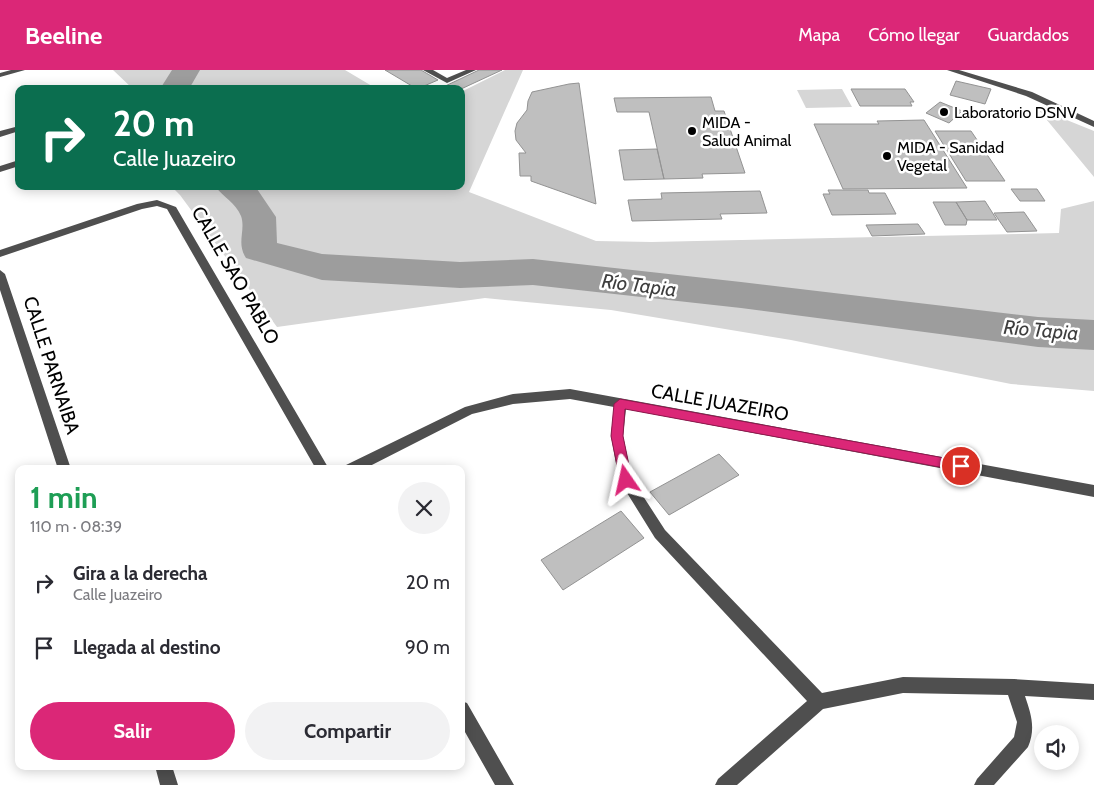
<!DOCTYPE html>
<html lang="es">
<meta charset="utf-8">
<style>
:root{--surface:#fff;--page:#f2f2f3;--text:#2b2b33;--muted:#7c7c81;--accent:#db2777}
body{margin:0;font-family:Cabin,sans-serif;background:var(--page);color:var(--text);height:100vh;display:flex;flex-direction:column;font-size:19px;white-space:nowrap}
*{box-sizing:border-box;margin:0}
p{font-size:16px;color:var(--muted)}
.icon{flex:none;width:28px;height:28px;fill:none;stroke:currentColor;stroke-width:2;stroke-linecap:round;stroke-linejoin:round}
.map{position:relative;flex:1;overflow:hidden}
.sheet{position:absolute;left:15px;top:395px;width:450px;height:305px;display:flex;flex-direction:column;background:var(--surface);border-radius:10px;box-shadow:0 2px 12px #0003}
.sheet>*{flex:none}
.banner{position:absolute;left:15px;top:15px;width:450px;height:105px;border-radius:10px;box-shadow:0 2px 12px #0003;background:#0b6e4f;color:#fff;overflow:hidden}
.fabs{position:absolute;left:1034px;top:655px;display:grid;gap:10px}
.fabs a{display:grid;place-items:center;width:45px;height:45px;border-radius:50%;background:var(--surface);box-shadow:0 2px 12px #0003;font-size:25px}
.pin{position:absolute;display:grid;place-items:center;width:42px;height:42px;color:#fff;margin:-21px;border:2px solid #fff;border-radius:50%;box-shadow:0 1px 5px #0007}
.me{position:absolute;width:55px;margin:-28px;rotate:349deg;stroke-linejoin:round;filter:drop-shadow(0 0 4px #0008)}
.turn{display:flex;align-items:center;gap:18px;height:105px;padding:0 15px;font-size:22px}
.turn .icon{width:65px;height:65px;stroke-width:2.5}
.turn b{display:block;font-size:35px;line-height:42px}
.round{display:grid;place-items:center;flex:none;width:52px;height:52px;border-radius:26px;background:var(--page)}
.summary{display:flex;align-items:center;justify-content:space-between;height:85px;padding:0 15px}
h1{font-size:30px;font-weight:800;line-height:38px;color:#1e9e55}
.primary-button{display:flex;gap:10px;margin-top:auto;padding:10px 15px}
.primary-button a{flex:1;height:58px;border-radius:30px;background:var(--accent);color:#fff;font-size:20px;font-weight:800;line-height:58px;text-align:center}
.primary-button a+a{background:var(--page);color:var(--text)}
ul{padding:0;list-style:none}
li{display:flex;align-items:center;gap:15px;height:65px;padding:0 15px}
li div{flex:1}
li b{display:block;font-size:19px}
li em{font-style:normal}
header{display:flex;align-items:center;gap:30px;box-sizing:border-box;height:70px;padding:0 25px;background:var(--accent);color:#fff}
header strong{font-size:24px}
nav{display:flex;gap:28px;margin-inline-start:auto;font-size:18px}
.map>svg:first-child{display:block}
</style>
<header>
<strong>Beeline</strong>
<nav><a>Mapa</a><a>Cómo llegar</a><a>Guardados</a></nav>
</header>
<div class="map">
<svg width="1094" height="715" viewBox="0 0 1094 715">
<rect width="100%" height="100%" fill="#fff"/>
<!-- green -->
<path fill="#d6d6d6" d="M113,0H345L377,19H133Z
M505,0H523L469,122L596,171L652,172L1059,163L1061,139L1094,131V321L1011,314L791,270L611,240L485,228L277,257L180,125L171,116H461V22Z
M842,19L852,37L806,38L797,20Z
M1037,38L1094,61V107Z"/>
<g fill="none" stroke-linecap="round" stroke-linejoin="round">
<!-- river -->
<path fill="#9d9d9d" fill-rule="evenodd" d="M172,0H200L189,19H160Z
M215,116H255L276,147L277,173L322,184L460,192L533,189L741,212L1038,247L1094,250V280L1038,277L741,238L533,215L460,218L322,210L246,188C236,173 246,160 241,146C236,133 223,127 215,116Z"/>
</g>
<!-- building -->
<path fill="#bfbfbf" stroke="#939393" d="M385,0H421L438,10L417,19Z
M479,0H502L461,19H439Z
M956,11L991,19L985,34L950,25Z
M579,13L596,134L531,111V106H520L519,83H526L516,70L515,61L517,53L527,40L528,31L532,22L569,14Z
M851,19H905L914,32H910L912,36H860Z
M711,27L715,41H724L745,103L702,104L703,108L664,109L649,42H617L614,28Z
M940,32L962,41L949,53L926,43Z
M924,50L967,118L843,119L814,54H879L877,51Z
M935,61H971L1005,111H966Z
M657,79L664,109L624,110L619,80Z
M1011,119H1037L1045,131H1020Z
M828,120H868L869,123H885L896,144L832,145L823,124H830Z
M760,121L767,143L720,144L722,149L632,151L628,130L662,129L661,123Z
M985,131L997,150H967L956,132Z
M933,132H956L967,150L966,155H945Z
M1024,142L1037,161L1007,162L994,143Z
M918,154L925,164L872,166L866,155Z
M719,384L739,405L669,445L650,422Z
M621,441L644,468L563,520L541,490Z"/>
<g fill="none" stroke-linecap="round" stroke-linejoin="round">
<!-- minor -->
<path fill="#4f4f4f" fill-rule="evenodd" d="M11,0H25L0,7V3Z
M423,0H433L447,8L466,0H476L447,13Z
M947,0H959L1032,22L1094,51V57L1026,26Z
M19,56V61L0,67V61Z
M19,90V96L0,102V96Z
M157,130L176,137L329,399H316L167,139L157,136L142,139L0,187V180L137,134Z
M0,200L5,204L71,399H58L0,220Z
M570,319L1094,415V427L626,339L623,366L632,409L665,460L822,623L903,607L1014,609L1094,614V630L1025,626C1031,644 1036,658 1028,677L994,715H974L977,709L1014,667L1017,652L1008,625L903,623L823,639L737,715H715L718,709L807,631L655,468L619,410L611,366L614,337L570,329L513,334L472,344L364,399H345L346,395L465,337L513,324Z
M461,631L467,633L514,715H495L461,655Z
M155,696H172L178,715H160Z"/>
</g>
<!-- route -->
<path fill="#db2777" stroke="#8e194d" d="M620,329L961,391L965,393L967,396L965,400L961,401L625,339L623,366L632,410L630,414L626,415L621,414L620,410L611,366L614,334Z"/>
<!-- markers -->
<g fill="#000" stroke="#fff" stroke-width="2">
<circle cx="944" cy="42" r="5"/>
<circle cx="692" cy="61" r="5"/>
<circle cx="887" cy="86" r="5"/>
</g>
<g text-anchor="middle" stroke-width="5" stroke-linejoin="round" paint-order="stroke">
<!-- far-poi labels -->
<g font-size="16" fill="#000" stroke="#fff" text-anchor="start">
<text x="954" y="48">Laboratorio DSNV</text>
<text x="702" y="58">MIDA -<tspan x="702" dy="18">Salud Animal</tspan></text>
<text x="897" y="83">MIDA - Sanidad<tspan x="897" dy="18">Vegetal</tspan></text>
</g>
<!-- street labels -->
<g font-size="19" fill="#000" stroke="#fff">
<text transform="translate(236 205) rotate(60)" y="7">CALLE SAO PABLO</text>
<text transform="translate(52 295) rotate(72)" y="7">CALLE PARNAIBA</text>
<text transform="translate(720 332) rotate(10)" y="7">CALLE JUAZEIRO</text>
</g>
<!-- water labels -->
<g font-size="20" font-style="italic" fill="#3e3e3e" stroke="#fff">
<text transform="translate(639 215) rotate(7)" y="7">Río Tapia</text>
<text transform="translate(1041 260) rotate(5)" y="7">Río Tapia</text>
</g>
</g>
</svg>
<div class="fabs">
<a><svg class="icon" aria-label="sound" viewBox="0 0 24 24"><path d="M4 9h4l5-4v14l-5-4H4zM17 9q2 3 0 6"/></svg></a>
</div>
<div class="pin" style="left:961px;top:396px;background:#d93025"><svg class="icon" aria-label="arrive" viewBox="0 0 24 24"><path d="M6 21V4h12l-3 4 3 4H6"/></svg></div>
<svg class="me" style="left:626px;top:410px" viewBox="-20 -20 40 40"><path d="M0-17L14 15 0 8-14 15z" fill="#db2777" stroke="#fff" stroke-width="4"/></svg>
<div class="banner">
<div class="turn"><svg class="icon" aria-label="right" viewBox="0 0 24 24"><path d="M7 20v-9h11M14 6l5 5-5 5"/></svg><div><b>20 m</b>Calle Juazeiro</div></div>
</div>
<section class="sheet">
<div class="summary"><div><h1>1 min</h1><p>110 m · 08:39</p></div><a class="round"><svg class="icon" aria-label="close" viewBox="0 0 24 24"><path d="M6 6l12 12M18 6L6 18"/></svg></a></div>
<ul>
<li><svg class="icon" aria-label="right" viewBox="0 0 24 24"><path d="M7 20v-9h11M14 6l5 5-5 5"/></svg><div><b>Gira a la derecha</b><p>Calle Juazeiro</p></div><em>20 m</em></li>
<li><svg class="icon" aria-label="arrive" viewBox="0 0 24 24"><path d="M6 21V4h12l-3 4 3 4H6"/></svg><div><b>Llegada al destino</b></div><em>90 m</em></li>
</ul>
<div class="primary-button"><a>Salir</a><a>Compartir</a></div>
</section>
</div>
